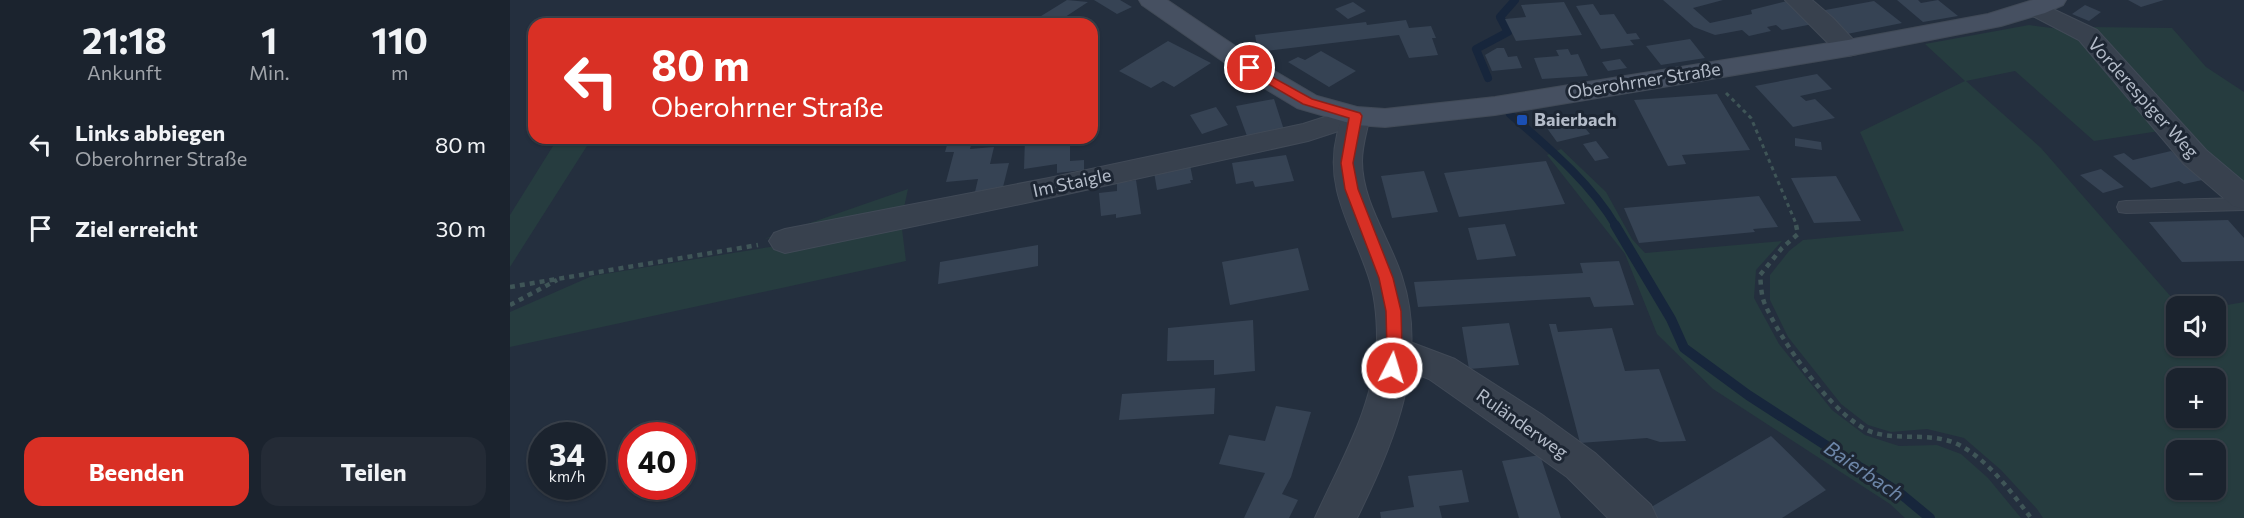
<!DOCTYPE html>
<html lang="de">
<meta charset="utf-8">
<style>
:root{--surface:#1b232e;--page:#242b36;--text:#f1f3f6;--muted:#a0a4aa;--line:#39404a;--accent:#d93025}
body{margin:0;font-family:Commissioner,sans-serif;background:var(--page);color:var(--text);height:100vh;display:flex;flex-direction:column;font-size:22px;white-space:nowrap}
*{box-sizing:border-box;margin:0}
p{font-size:20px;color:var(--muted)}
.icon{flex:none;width:33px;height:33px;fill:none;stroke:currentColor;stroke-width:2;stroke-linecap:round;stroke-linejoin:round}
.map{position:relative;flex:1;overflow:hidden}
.details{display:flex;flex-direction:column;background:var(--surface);width:510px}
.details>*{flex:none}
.banner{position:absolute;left:18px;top:18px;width:570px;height:126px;border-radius:18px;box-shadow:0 2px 4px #0004,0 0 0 2px var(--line);background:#d93025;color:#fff;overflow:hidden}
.fabs{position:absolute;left:1656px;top:296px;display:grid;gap:12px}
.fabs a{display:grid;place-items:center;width:60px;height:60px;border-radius:12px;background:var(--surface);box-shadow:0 2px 4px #0004,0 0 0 2px var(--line);font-size:30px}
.speed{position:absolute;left:18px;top:422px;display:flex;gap:12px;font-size:30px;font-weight:700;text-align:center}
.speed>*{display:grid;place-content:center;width:78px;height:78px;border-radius:50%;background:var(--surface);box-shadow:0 2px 4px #0004,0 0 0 2px var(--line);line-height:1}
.speed small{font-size:15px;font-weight:400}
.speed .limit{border:9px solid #d22;background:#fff;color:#111}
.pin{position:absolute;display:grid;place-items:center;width:51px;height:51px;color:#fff;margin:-26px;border:3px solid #fff;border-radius:50%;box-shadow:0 2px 6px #0007}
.me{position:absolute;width:66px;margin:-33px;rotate:5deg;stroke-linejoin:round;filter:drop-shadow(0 0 4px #0008)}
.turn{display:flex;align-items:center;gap:21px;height:126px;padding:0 24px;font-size:27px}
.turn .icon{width:78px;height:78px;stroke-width:2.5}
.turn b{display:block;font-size:42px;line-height:51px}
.eta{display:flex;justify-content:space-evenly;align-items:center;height:102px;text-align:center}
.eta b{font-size:36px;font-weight:700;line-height:42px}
.primary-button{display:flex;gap:12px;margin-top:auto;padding:12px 24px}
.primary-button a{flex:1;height:69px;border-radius:18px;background:var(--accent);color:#fff;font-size:24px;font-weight:700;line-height:69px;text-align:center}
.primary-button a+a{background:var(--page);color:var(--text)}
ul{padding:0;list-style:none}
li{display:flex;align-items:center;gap:18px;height:84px;padding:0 24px}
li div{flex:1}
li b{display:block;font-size:22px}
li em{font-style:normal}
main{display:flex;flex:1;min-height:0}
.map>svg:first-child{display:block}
</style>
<main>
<section class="details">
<div class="eta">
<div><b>21:18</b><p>Ankunft</p></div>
<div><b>1</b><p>Min.</p></div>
<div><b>110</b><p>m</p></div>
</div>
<ul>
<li><svg class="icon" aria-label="left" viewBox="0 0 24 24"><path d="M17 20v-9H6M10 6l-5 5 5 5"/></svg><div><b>Links abbiegen</b><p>Oberohrner Straße</p></div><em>80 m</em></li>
<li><svg class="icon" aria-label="arrive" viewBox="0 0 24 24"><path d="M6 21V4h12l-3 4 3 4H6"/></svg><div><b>Ziel erreicht</b></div><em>30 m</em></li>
</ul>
<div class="primary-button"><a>Beenden</a><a>Teilen</a></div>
</section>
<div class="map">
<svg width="1734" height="518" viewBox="0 0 1734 518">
<rect width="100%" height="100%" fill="#242f3e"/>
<!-- green -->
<path fill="#263c3f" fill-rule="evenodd" d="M1519,25L1550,29L1573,39L1656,130L1584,141L1505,71L1456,81L1531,148L1669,306H1666V345H1706V307L1734,302V518H1533L1527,509L1491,470L1454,438L1417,429L1381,432L1358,425L1331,404L1278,337L1260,300V275L1279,251L1293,240L1394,231L1350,132L1455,81L1415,44ZM1666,378H1706V417H1666ZM1666,450H1706V489H1666Z
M1581,27L1662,28L1696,67L1734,92V190L1690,154Z
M48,138H82L0,267V215Z
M1051,149L1096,192L1122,239L1135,253L1272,241L1246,270L1244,298L1269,344L1322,410L1355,435L1389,446L1427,445L1451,454L1478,478L1511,518H1395L1380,504L1203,389L1147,334L1115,254L1037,155Z
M398,189L393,212L254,239Z
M391,221L396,261L0,347V312L82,276L272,245Z"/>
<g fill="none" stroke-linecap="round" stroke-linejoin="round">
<!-- stream-far1 -->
<path stroke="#17263c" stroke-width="8" d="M978,78L966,49L998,32L990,17L1005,0
M1000,114C1039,148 1080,182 1106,226"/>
<!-- stream -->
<path stroke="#17263c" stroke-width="10" d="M1105,225L1161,319L1174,348L1238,395L1391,494L1420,518"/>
</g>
<!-- building -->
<path fill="#364354" d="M557,0L578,2L546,23L538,19L532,24L523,21Z
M584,0H610L622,7L607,14Z
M1153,0H1213L1183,8L1200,23L1242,14L1241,10L1277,1L1303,24L1272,30L1266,25L1257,27L1261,31L1239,36L1232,30L1205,35L1184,27Z
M1387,0H1408L1411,3L1428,0L1448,16L1413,22Z
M1618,0H1654L1631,7Z
M1364,1L1392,23L1337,34L1310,11Z
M843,2L856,11L838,19L825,9Z
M1054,2L1072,35L1006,41L995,19L1016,17L1011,5Z
M1083,4L1090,15L1104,14L1117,34L1126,33L1130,39L1120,40L1124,45L1091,49L1066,6Z
M1575,5L1591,12L1579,21L1562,14Z
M896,20L899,28L921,26L926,38H922L928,55L899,58L889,35L748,52L745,35L856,22L857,25Z
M1180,39L1195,58L1151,65L1136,46Z
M658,41L701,63L664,87L653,81L641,88L609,71Z
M987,48H994L998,57L1007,56L1012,68L982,71L975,55Z
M1058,49L1061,55L1068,54L1078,76L1032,79L1024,58L1049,56L1046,50Z
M811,51L846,71L819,87L778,62L788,57L795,60Z
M1110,59L1117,68L1098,71L1092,62Z
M1307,74L1322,89L1290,96L1296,101L1305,99L1325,118L1283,127L1245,86Z
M1207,94L1240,150L1172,155L1176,164L1158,166L1124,100Z
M764,99L774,130L737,136L726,106Z
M706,107L718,125L692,134L680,115Z
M1066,117L1080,134L1047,142L1034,124Z
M439,138H463L460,149L484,147L480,164L499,163L493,187L465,192L468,179L436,182L444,152H435Z
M515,138H560V161L574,160V170L547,173V164L514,169Z
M1285,138L1311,142L1312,150L1285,146Z
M1086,141L1099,158L1085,161L1073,144Z
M1661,151L1697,179L1674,184L1669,181L1641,188L1603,156L1614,153L1623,160Z
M776,155L784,181L745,187L743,181L726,184L722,163Z
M1036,161L1055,204L949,217L934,173Z
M680,165L683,180H680L681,183L647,190L644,172Z
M1591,169L1614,187L1593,193L1570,175Z
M914,171L928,212L882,218L871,176Z
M1326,176L1351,221L1304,223L1281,178Z
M626,180L631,214L606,218V214L591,216L589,193L607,191V183Z
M1249,196L1268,227L1243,229L1245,232L1129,243L1114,208Z
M1718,220L1734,238V261L1672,262L1639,222Z
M995,224L1006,256L967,260L958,228Z
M528,245V266L428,284L430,262Z
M788,248L799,290L720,305L712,262Z
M1109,261L1124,305L1084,307L1080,297L908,307L904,282L1073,273L1070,263Z
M743,320L745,371L704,375V360L657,361L658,328Z
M999,323L1009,365L959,369L952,327Z
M1039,324H1046L1048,332L1102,328L1115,371L1149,369L1176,441L1150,442L1137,438L1070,443Z
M705,388L704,414L609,420L612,394Z
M766,406L801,412L781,477L772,494L788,500L779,518H734L755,473L709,464L719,435L755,441Z
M1261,436L1316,490L1272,518H1145L1138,509Z
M1030,455L1051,518H1009L992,461Z
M952,470L959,502L929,506L932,518H871L870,512L904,507L898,476Z"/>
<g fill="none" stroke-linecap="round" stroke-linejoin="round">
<defs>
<path id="service" d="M1734,198V210L1616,213L1609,212L1607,207L1609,202L1616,201Z"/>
<path id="minor" d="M1275,0H1302L1323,18L1351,48L1347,54L1338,56L1329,54Z
M1526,1L1587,30L1696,150L1734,182V209L1723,206L1674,164L1569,40L1517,13L1514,8L1517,3Z
M846,107L856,110L860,116L856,122L798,141L539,198L275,253L264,249L259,241L264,233L275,229L539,178L793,124Z
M884,336L945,359L1031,414L1085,453L1141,505L1147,518H1098L1057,477L1003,438L919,379L871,360L866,350L871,340Z"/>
<path id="tertiary" d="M846,107L856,110L860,116C857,131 852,146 852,161C852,202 880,239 892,277C919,360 884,444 847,518H805C831,460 866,404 867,338C867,317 865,295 858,275C842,227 814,188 827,135C829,126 831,118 836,110Z"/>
<path id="secondary" d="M629,0H657L749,62L807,96L847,107L875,109L985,97L1338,40L1478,14L1523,0H1556L1553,5L1535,13L1491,26L1338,56L985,115L875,127L846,125L787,108L731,74L632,5Z"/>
</defs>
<!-- service casing -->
<use href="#service" stroke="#414a57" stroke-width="2"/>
<!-- minor casing -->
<use href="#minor" stroke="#414a57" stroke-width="2"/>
<!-- tertiary casing -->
<use href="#tertiary" stroke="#414a57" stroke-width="2"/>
<!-- secondary casing -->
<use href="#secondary" stroke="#414a57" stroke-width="2"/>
<!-- path-far1 -->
<path stroke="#3f5557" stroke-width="3" stroke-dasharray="4 4" stroke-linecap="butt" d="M1216,93L1241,118L1287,226"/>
<!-- path -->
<path stroke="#3f5557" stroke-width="4.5" stroke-dasharray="5 5" stroke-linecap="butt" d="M1286,225L1288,234L1272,248L1250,275C1251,284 1251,294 1254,302C1269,339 1327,423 1365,433C1393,441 1424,431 1451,446C1479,461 1502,493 1521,518
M0,287L248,245
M0,305L47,280"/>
<!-- service -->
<use href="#service" fill="#38414e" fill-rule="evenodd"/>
<!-- minor -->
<use href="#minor" fill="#38414e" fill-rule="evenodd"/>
<!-- tertiary -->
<use href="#tertiary" fill="#38414e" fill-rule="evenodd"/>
<!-- secondary -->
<use href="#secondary" fill="#465061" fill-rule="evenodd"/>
</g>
<!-- route -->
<path fill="#d93025" stroke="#8d1f18" stroke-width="1.5" d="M740,65L802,99L850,113L852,116L843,163L848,189L883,278L891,311L892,350L887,372H876L874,368L877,350L876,311L869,278L835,189L831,163L839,118L793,104L736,71V66Z"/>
<!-- markers -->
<rect fill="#1a4fb4" stroke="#1d2633" stroke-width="2" x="1006" y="114" width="12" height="12" rx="3"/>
<g text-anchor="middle" stroke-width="6" stroke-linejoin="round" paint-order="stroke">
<!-- street labels -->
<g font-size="18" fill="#b4bcc9" stroke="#1d2633">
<text transform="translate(1134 81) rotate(-9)" y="6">Oberohrner Straße</text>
<text transform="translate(1633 98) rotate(48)" y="6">Vorderespiger Weg</text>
<text transform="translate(562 183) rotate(-12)" y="6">Im Staigle</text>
<text transform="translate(1012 424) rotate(35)" y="6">Ruländerweg</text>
</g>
<!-- poi labels -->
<g font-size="18" font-weight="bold" fill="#b4bcc9" stroke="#1d2633" text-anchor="start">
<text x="1024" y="126">Baierbach</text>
</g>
<!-- water labels -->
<g font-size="20" font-style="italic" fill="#6d86a8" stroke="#1d2633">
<text transform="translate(1354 471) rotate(34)" y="7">Baierbach</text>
</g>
</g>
</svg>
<div class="fabs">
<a><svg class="icon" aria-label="sound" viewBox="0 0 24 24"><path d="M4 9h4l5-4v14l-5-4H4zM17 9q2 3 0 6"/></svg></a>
<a>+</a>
<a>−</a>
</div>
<div class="speed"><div>34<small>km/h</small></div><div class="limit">40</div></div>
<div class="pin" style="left:740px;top:68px;background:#d93025"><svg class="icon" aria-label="arrive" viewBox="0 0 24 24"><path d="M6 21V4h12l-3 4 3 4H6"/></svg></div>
<svg class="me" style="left:882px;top:368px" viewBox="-20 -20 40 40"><circle r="17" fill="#d93025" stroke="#fff" stroke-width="3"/><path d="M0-11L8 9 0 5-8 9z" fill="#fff"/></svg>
<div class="banner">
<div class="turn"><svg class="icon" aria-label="left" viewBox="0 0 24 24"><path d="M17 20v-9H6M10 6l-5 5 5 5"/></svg><div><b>80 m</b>Oberohrner Straße</div></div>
</div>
</div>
</main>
